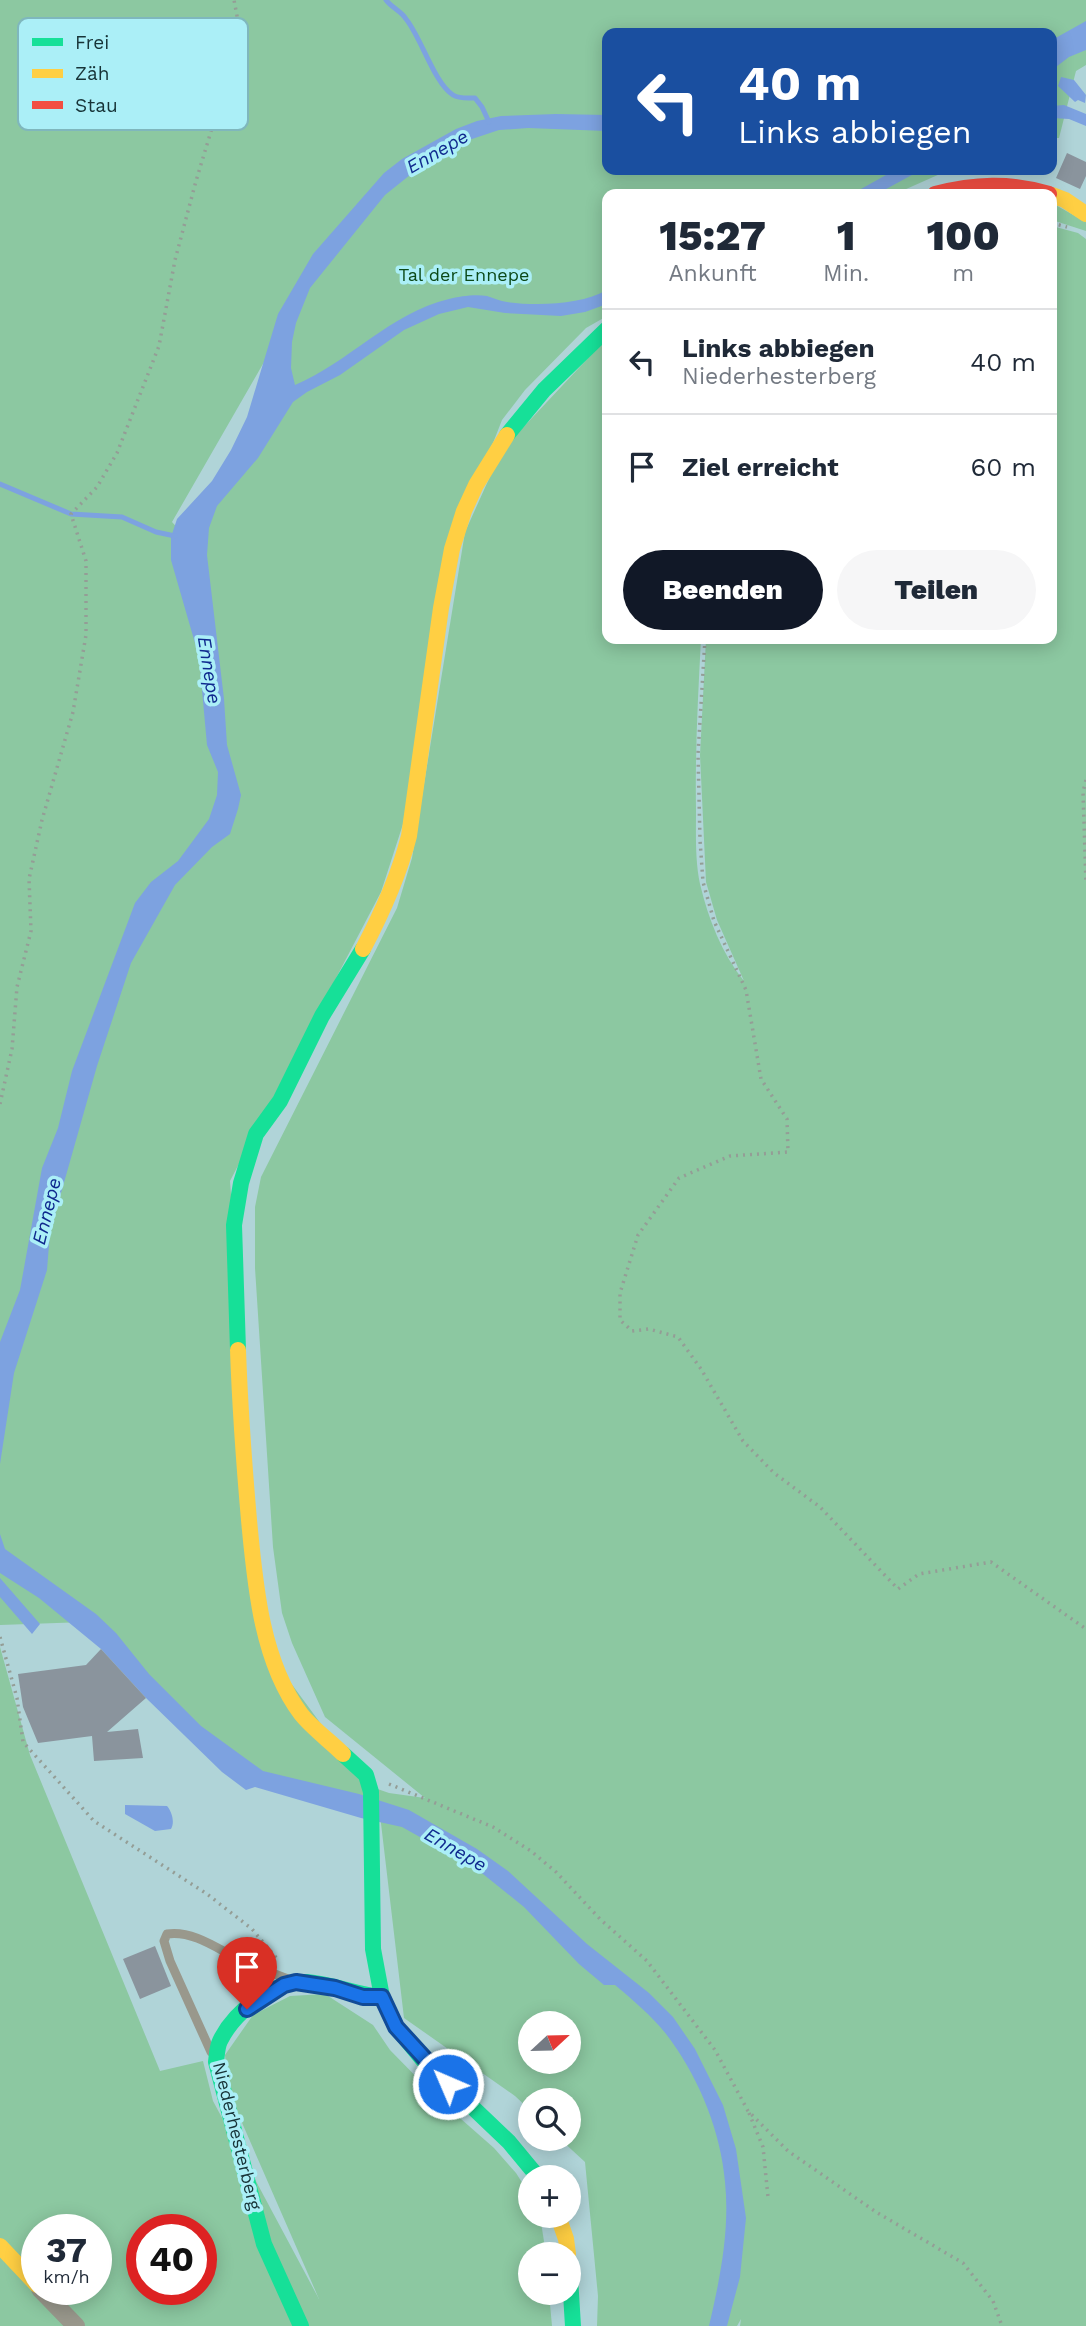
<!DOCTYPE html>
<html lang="de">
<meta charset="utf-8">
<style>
:root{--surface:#fff;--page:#f6f6f7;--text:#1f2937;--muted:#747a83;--line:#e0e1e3;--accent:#111827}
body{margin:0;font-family:"Work Sans",sans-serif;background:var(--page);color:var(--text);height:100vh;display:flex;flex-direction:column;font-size:26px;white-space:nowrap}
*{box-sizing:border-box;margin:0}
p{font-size:23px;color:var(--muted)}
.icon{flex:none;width:38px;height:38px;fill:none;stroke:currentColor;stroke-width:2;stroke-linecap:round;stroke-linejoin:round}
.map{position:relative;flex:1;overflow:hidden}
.side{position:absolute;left:602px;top:189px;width:455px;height:455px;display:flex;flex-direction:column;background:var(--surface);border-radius:14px;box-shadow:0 4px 18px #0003}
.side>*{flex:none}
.banner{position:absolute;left:602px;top:28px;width:455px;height:147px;border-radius:14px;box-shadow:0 4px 18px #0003;background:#1a4fa0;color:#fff;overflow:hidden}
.needle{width:46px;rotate:68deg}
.fabs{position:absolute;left:518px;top:2011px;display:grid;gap:14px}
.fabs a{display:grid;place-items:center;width:63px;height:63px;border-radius:50%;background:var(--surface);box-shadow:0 4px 18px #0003;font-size:35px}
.speed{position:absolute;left:21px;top:2214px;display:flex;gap:14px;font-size:35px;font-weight:700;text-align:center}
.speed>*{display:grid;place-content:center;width:91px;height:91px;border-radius:50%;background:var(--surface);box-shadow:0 4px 18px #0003;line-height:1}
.speed small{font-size:18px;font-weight:400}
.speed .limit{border:10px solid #d22;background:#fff;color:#111}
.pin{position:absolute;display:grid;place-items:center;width:60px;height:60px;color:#fff;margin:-72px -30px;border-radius:50% 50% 50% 0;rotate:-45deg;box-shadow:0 0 7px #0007}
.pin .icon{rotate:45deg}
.me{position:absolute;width:77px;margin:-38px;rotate:315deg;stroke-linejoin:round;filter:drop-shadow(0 0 5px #0008)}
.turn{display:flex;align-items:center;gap:24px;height:147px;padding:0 21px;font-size:32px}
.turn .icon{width:91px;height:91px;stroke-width:2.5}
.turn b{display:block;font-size:49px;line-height:60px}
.eta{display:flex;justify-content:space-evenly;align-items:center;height:119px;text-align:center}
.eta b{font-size:42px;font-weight:800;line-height:49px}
.action{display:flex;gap:14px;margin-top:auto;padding:14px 21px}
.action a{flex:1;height:80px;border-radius:42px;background:var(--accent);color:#fff;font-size:28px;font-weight:800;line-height:80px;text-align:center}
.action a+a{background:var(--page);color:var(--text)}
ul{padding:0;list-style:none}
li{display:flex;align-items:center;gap:21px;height:105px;padding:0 21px;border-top:2px solid var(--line)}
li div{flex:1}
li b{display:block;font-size:26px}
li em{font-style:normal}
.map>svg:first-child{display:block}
</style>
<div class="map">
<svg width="1086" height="2326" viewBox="0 0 1086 2326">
<rect width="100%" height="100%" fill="#b0d4d8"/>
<!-- green -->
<path fill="#8cc8a1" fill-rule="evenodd" d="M0,0H1086V65L1076,71L1059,138H1052V33H607V170H949L895,194H607V316L586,328L525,390L502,420L493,443L466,490L403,824L381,892L230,1181L265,1648L366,1785L389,1793L425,1798L325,1717L292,1643L282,1613L273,1547L255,1268V1207L261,1177L397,908L412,858L465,532L502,450L607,338V639H701C698,696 695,752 696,810C696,834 695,860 700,884C708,918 722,954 744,981L717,920L706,882L700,755L706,639H1052V226L1078,233L1086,239V2326H740L741,2319L737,2326H597L598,2296L585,2162L560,2139L569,2138V2100H530V2110L515,2096L404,2018L380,1815L241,1774L85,1622L0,1625ZM275,343L226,482L184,535L172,522ZM530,2023H569V2062H530Z
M1052,203L1086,222V231L1052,220Z
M0,1647L30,1755L160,2071L203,2061L213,2101L319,2299L229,2093L225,2055L253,2015L290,1996L325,1994L373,2025L390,2050L436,2097L494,2148L516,2173L530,2195V2216H540L546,2254H530V2292L549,2293L552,2326H79L42,2289H96V2230H37V2284L0,2243ZM142,2230H201V2289H142Z
M0,2248L72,2326H0Z"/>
<!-- water -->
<path fill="#7da2e0" d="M1086,21V50L1069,57L1052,70V40Z
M1061,77L1074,80L1086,95L1085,103L1078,100L1075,102L1058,86Z
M1064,105L1086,114V126L1069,119L1052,118V106Z
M556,114L607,115V131L528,128L499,130L460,143L435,155L385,195L310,288L296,323L292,342L291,368L295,385C348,363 390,313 449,299C460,296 476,294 487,296C494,298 500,301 507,302C537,306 581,305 607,290V304L585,312L561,316L505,313L468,307L439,314L404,330L340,375L307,392L293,402L258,458L217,506L209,528L207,555L224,699L227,745L241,795L238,809L230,834L212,847L175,885L131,963L97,1066L50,1232L47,1270L14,1373L0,1464V1342L20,1290L42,1168L58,1128L72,1071L135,903L151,882L178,861L209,819L217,795L218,772L207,745L199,657L171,560V537L177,519L212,481L231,450L247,417L278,314L313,254L384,173L402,159L456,129L477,121L501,116Z
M895,170H921L877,194H852Z
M0,1534L5,1549L96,1614L116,1633L149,1674L201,1726L263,1771L359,1794L409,1810L477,1849L508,1871L587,1944L649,1993L673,2017L695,2049L723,2105L736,2149L746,2218L740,2277L727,2326H709C720,2279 730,2230 725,2182C721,2133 700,2081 672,2042C657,2020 635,2002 615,1985H604L579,1964L524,1907L483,1874L436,1846L402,1827L361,1818L255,1787L246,1790L222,1772L146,1698L101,1649L39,1598L0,1573Z
M0,1578L40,1624L32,1634L0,1597Z
M125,1805L167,1806C172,1812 175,1822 171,1829L155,1831L125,1814Z"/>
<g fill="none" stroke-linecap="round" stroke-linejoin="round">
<!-- stream -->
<path stroke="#7da2e0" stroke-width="5" d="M386,0C392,8 401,11 406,19C421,37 434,83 453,95C459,99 468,98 475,98L482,107L489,122
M0,484L71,514L122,517L156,532L175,536"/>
</g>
<!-- building -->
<path fill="#8a949d" d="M1067,153L1086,162V176L1080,189L1056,178Z
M101,1649L146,1698L107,1732L138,1729L143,1758L94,1761L92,1736L38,1743L23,1707L18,1674L86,1665Z
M155,1946L171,1986L140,1999L123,1959Z"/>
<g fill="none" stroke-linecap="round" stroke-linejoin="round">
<!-- path -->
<path stroke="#949d96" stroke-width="3.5" stroke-dasharray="2 5" stroke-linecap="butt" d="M1052,223L1067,227
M705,639L698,754L700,840L703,882L714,921L746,990L761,1079L787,1119L788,1152L730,1156L679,1178L638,1235L620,1293V1320L632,1331L649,1329L678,1337L701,1369L743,1441L774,1473L820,1507L898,1589L919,1574L991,1562L1086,1629
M1086,780L1083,792L1086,883
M0,1104L12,1049L17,987L31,931L29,879L42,820L73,712L86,635V561L71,514L97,487L117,453L159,346L175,260L196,181L234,55L238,21L234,0
M0,1637L17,1698L23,1742L94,1821L207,1894L252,1929L278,1960
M389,1784L493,1827L531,1851L556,1872L600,1919L647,1961L715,2050L748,2111L788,2151L876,2212L963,2263L993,2301L1002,2326
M749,2113L763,2147L768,2197"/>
<!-- lane -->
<path stroke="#99988c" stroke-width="9" d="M211,2052L170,1961L164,1941L167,1934C193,1930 218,1949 240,1960C256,1967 272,1973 288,1979"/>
<!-- street -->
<path stroke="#99988c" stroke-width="18" d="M40,2289L76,2326"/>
<!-- fast -->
<path stroke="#16e098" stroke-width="16" d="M507,435L544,390L607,329
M238,1350L234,1225L241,1183L256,1134L280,1101L322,1016L363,949
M343,1754L366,1775L371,1792L373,1949L382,1997L396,2027L423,2060L509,2142L538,2177
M569,2261L573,2326
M301,2326L264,2244L216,2062C217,2055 217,2047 220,2041C234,2012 274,1980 307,1982C333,1984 356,1995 382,1997"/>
<!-- slow -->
<path stroke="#ffcf43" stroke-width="16" d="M1052,195L1065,200L1086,214
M363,949C382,913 399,875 409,836L441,608L452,549L464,511L476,485L507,435
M238,1350C240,1407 244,1463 249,1520C255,1583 261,1661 301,1714C312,1728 330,1741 343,1754
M558,2216L566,2239L568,2254
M0,2246L37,2285"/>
<!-- jam -->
<path stroke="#f24e42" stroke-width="16" d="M935,194C974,184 1010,182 1049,194"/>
</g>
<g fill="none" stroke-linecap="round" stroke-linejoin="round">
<defs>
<path id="route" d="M247,2009L284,1985L296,1982L335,1988L363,1997H382L396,2027L448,2084"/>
</defs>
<!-- route casing -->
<use href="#route" stroke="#114b97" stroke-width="18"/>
<!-- route -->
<use href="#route" stroke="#1a73e8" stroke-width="12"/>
</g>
<g text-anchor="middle" stroke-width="7" stroke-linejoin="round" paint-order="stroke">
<!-- park labels -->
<g font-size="18" fill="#0b4917" stroke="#abeff7">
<text x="464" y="281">Tal der Ennepe</text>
</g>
<!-- street labels -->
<g font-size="18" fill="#173337" stroke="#abeff7">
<text transform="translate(237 2136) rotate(76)" y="6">Niederhesterberg</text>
</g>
<!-- water labels -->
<g font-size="19" font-style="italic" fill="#0f298e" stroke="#abeff7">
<text transform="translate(437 151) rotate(-30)" y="7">Ennepe</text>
<text transform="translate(210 670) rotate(81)" y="7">Ennepe</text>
<text transform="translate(46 1211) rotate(-76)" y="7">Ennepe</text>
<text transform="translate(456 1849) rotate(30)" y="7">Ennepe</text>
</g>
</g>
<!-- legend -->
<rect x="18" y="18" width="230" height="112" rx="10" fill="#abeff7" stroke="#7fb7bd" stroke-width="2"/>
<rect x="32" y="38" width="31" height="8" fill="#16e098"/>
<rect x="32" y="69" width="31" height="9" fill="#ffcf43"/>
<rect x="32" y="101" width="31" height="8" fill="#f24e42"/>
<g font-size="19" fill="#173337">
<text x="75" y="49">Frei</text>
<text x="75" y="80">Zäh</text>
<text x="75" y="112">Stau</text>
</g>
</svg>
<div class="fabs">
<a><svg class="needle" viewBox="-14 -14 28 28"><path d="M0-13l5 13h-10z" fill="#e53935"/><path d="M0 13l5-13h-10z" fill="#747a83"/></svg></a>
<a><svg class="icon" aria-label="search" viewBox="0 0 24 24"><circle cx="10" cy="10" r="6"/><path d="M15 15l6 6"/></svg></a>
<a>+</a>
<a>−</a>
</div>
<div class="speed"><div>37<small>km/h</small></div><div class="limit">40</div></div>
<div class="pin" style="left:247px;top:2009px;background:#d93025"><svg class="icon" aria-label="arrive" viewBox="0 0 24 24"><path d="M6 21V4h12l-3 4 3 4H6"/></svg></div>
<svg class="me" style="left:448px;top:2084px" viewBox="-20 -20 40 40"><circle r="17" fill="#1a73e8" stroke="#fff" stroke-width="3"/><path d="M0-11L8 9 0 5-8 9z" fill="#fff"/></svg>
<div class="banner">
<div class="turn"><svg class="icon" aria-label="left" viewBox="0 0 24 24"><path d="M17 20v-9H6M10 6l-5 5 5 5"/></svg><div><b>40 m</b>Links abbiegen</div></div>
</div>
<section class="side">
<div class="eta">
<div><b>15:27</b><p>Ankunft</p></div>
<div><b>1</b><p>Min.</p></div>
<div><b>100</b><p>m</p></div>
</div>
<ul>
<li><svg class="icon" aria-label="left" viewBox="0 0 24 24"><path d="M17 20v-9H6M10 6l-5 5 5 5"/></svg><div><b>Links abbiegen</b><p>Niederhesterberg</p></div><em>40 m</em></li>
<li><svg class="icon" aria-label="arrive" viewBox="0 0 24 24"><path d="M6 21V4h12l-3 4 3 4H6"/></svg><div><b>Ziel erreicht</b></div><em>60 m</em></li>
</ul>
<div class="action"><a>Beenden</a><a>Teilen</a></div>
</section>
</div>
